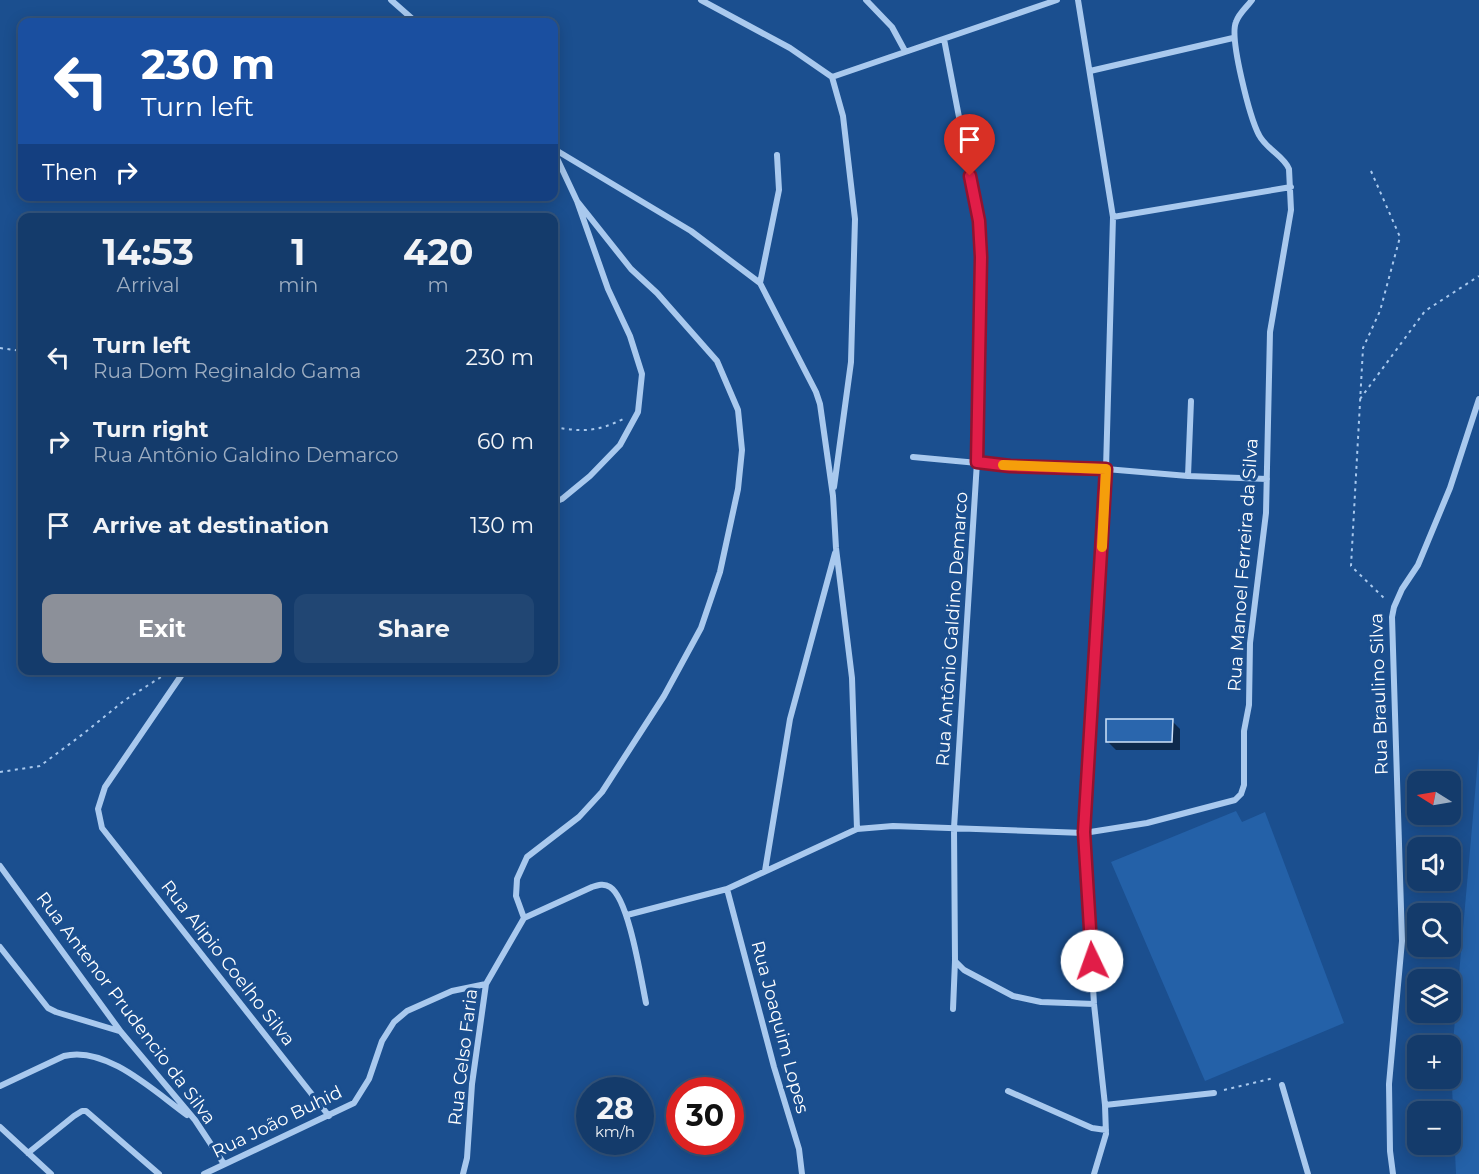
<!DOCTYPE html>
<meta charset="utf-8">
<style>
:root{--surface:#143b6b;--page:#214673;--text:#f1f3f6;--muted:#9dadc1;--line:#33557e;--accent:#8c9099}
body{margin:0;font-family:Montserrat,sans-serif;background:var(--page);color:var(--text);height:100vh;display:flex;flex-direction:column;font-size:22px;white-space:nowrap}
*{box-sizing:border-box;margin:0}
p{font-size:20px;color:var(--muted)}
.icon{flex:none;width:33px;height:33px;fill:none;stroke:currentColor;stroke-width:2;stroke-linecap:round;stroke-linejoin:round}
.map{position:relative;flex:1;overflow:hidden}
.side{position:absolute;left:18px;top:213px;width:540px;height:462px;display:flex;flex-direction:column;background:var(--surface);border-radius:12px;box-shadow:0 3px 15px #0003,0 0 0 2px var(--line)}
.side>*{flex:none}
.banner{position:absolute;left:18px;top:18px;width:540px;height:183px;border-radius:12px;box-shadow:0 3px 15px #0003,0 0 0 2px var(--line);background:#1a4fa0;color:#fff;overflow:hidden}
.needle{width:39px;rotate:281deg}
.controls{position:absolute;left:1407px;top:771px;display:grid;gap:12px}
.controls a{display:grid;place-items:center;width:54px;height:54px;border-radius:12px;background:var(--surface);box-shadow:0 3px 15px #0003,0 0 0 2px var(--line);font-size:30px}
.speed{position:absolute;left:576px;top:1077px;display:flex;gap:12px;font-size:30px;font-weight:700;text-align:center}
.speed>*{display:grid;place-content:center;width:78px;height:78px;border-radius:50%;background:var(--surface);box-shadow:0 3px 15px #0003,0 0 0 2px var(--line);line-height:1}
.speed small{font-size:15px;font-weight:400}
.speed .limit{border:9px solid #d22;background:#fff;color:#111}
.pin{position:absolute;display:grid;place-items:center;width:51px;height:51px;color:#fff;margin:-62px -26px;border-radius:50% 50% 50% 0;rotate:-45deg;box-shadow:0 0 6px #0007}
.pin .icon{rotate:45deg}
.me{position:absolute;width:66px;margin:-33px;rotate:357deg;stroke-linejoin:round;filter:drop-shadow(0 0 4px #0008)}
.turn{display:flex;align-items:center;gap:21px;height:126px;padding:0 24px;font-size:27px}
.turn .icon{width:78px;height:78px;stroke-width:2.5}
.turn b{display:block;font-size:42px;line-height:51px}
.then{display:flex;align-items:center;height:57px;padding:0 24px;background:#0003;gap:12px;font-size:22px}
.eta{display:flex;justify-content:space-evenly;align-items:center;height:102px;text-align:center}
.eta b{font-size:36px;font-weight:700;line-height:42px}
.cta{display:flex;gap:12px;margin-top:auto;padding:12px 24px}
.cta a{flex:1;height:69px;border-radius:12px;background:var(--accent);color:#fff;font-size:24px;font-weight:700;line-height:69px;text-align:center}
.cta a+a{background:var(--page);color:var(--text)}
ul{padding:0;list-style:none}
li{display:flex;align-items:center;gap:18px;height:84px;padding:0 24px}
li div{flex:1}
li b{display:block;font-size:22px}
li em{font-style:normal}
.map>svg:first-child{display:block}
</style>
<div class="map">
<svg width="1479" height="1174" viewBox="0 0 1479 1174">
<rect width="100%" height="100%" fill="#1b4f8f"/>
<!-- green -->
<path fill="#2461a8" d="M1479,748V1174H1456L1451,1065Z
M1236,811L1242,822L1265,812L1344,1023L1205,1081L1111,862Z"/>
<!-- shadow -->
<path fill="#0007" d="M1172,721L1180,729V750H1116L1107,741Z"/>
<!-- building -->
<path fill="#2a66ad" stroke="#cfe3fa" stroke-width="1.5" d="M1106,719H1173L1172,742H1106Z"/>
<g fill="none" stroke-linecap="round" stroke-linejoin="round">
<!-- path -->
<path stroke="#a9c9ee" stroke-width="2" stroke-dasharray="3 4.5" stroke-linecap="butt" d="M1371,171L1400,237L1380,311L1363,348L1351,566L1385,599
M0,348L22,351
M1360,399L1425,311L1479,276
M554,427C582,432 597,432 623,419
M0,772L40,766L83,734L125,700L172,670
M1224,1090L1274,1078"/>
<!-- minor -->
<path stroke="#a9c9ee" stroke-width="6" d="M391,0L416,22
M701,0L790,48L832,77
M866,0L892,27L905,51
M1078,0L1113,217L1106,469L1084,833L1094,1004L1105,1105L1106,1134L1094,1174
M944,39L979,221L981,257L977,462L954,828L955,961L953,1009
M1090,71L1233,38
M832,77L843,116L855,219L851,362L834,487
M832,77L1057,0
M554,149L691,231L760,283L816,392L820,404L833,496L836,548L852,678L857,829
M554,152L577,201L608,289L630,336L642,374L638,412L620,445L590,476L562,499L554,502
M1113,217L1291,187
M760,283L779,190L777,155
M913,457L1010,466L1106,469L1188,476L1267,479
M1188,476L1191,401
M185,670L105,787L98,809L102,828L329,1116
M0,866L121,1032L195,1120L224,1164
M765,871L790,719L835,553
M727,889L774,1067L799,1149L802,1174
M627,915L727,889L857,829L893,826L1084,833L1147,823L1235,800L1241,794L1244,785V731L1249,705L1250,643L1266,513L1270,332L1291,210L1289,169C1284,156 1266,149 1259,135C1250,118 1229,38 1236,22C1239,13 1247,7 1252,0
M524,918L516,896L517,879L527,857L579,817L602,792L664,696L701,628L720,572L738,489L742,450L738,410L717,361L657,293L631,269L577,201
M524,918L592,887C598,885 604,883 610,887C629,899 641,979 646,1003
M0,947L48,1008L56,1012L119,1031
M955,961L964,970L1013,996L1041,1002L1094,1004
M1282,1085L1308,1174
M0,1086L64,1056C106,1045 155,1092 187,1115
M1008,1091L1092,1128L1106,1130
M1105,1105L1214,1093
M0,1127L51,1174
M28,1153L74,1116L82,1111H86L159,1174
M204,1174L354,1103L369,1079L382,1041L394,1022L407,1011L452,991L486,984
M463,1174L467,1158L472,1084L486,984L524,918
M1393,1174L1390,1151L1389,1084L1402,941L1392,617L1394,607L1402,589L1418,565L1450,488L1479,399"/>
</g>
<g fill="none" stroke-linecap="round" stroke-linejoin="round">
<defs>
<path id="route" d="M970,176L979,221L981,257L977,462L1010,466L1106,469L1084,832L1092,961"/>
</defs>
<!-- route casing -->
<use href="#route" stroke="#92132f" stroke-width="15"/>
<!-- route -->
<use href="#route" stroke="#e11d48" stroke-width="10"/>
<!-- slow -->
<path stroke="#f59e0b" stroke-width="10" d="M1003,465L1106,469L1102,547"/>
</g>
<g text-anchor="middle" stroke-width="6" stroke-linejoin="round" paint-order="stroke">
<!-- street labels -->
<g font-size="18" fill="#fff" stroke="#1b4f8f">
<text transform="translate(1243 565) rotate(-86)" y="6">Rua Manoel Ferreira da Silva</text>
<text transform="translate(952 629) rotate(-86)" y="6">Rua Antônio Galdino Demarco</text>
<text transform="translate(1379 694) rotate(-92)" y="6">Rua Braulino Silva</text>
<text transform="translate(228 963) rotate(52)" y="6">Rua Alipio Coelho Silva</text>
<text transform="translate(126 1008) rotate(53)" y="6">Rua Antenor Prudencio da Silva</text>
<text transform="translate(780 1027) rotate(75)" y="6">Rua Joaquim Lopes</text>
<text transform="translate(463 1057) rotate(-83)" y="6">Rua Celso Faria</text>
<text transform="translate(277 1122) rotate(-26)" y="6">Rua João Buhid</text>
</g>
</g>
</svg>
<div class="controls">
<a><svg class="needle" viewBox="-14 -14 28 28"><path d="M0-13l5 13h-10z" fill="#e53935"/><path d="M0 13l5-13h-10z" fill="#9dadc1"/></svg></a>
<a><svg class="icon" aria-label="sound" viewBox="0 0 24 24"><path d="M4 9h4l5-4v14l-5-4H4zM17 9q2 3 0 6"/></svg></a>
<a><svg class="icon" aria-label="search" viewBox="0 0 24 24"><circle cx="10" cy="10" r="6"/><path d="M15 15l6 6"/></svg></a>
<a><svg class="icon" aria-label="layers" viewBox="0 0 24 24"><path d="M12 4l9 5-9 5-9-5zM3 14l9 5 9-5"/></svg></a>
<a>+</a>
<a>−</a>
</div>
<div class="speed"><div>28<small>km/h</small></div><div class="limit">30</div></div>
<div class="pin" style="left:970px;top:176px;background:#d93025"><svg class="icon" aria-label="arrive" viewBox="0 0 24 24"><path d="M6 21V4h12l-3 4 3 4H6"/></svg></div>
<svg class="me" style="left:1092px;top:961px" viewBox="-20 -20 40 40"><circle r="19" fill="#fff"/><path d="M0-13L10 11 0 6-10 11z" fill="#e11d48"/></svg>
<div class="banner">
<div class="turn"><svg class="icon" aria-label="left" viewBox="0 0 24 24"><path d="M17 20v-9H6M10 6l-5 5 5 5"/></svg><div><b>230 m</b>Turn left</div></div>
<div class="then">Then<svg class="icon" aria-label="right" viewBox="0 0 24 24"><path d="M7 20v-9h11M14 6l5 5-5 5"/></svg></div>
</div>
<section class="side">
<div class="eta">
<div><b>14:53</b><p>Arrival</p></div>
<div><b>1</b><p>min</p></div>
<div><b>420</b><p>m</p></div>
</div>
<ul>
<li><svg class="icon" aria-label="left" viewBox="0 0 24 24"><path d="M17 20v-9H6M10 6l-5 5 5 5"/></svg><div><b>Turn left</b><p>Rua Dom Reginaldo Gama</p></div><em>230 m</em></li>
<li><svg class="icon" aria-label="right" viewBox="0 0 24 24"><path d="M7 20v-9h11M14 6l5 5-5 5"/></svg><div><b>Turn right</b><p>Rua Antônio Galdino Demarco</p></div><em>60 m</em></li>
<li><svg class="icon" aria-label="arrive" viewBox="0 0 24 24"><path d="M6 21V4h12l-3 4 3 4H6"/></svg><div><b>Arrive at destination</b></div><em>130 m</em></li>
</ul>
<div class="cta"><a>Exit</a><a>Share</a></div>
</section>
</div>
